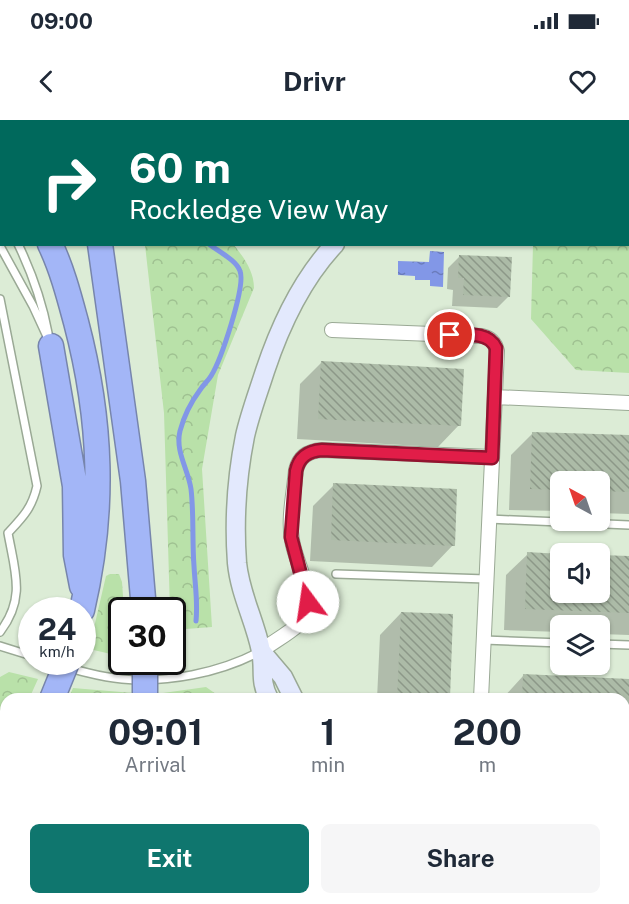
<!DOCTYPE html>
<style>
:root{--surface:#fff;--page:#f6f6f7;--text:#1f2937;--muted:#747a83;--accent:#0f766e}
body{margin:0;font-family:"Public Sans",sans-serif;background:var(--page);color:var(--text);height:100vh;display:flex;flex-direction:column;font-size:22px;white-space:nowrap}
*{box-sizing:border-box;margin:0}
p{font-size:20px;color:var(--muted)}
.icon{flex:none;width:33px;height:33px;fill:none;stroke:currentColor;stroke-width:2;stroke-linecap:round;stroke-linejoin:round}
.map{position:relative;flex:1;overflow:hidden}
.details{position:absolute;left:0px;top:573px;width:630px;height:212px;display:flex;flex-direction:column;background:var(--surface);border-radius:18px 18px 0 0;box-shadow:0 2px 4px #0004}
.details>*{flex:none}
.banner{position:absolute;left:0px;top:0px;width:630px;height:126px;box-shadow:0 2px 4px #0004;background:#00695c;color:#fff;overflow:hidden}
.needle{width:39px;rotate:320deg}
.fabs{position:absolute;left:550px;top:351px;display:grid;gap:12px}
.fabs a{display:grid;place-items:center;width:60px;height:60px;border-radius:9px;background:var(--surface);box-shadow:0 2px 4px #0004;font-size:30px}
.speed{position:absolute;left:18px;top:477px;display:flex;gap:12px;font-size:30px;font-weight:700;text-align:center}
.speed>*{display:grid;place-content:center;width:78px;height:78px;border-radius:50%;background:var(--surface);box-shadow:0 2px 4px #0004;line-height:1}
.speed small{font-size:15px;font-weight:400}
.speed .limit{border:3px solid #111;border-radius:9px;background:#fff;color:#111}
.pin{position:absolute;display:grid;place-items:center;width:51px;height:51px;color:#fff;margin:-26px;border:3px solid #fff;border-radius:50%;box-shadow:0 2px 6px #0007}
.me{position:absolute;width:66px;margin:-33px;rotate:346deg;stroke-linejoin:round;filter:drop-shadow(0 0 4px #0008)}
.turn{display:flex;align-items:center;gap:21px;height:126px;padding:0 30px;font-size:27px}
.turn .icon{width:78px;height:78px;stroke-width:2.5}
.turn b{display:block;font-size:42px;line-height:51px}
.eta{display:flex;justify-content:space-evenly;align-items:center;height:102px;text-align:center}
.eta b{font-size:36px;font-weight:700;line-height:42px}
.primary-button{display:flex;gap:12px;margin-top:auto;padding:12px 30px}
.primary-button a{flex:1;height:69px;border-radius:9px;background:var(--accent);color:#fff;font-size:24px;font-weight:700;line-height:69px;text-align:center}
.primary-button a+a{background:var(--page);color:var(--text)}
.status{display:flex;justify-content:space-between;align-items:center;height:42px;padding:0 30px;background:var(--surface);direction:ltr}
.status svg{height:16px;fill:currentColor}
header{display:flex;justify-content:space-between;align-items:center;height:78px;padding:0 30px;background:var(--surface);font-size:27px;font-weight:700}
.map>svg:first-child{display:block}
</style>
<div class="status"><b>09:00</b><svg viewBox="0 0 49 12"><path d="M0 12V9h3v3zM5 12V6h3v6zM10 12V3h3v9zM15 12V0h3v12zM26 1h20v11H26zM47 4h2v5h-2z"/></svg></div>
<header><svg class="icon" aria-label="back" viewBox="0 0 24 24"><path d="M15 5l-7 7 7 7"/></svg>Drivr<svg class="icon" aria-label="heart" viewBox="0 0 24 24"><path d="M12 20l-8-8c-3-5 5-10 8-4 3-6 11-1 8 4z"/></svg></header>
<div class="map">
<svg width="629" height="784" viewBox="0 0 629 784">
<defs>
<pattern id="forest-crowns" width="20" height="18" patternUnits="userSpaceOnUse" patternTransform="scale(1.5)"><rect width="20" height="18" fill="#b9e1a9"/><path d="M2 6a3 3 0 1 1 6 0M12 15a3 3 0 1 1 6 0" fill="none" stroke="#9fc191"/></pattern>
<pattern id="water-ripples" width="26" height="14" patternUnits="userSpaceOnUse" patternTransform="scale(1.5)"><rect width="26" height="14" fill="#8297e7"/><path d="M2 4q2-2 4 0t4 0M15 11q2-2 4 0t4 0" fill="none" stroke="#6a7bbb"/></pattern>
<pattern id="building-back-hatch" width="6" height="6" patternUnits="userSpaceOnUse" patternTransform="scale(1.5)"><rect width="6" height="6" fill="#acbba7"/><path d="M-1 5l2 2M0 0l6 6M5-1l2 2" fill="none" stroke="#8c9888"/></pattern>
</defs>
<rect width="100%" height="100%" fill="#dcecd6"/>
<!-- built -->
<path fill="#cde0c5" d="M309,778L376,779L382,784H302Z"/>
<!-- forest -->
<path fill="url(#forest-crowns)" d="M629,19V253L576,250L531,199L533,125L628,124Z
M145,125H234C244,138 254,151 254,168L218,255L202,349L212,507L173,510L172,490H170L164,293Z
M110,454H119L122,462L124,490H122L121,533L111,534L89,529L106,456Z
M9,552L38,559L29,579H6V618L0,624V557Z
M206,567L223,579H159L163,573Z
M73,568L133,573V579H68Z
M6,663V778H140L141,784H0V667Z
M624,709H629V784H513L509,779L624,778Z
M168,779H243V784H169Z"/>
<!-- water -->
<path fill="url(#water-ripples)" d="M430,131L444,132L443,167L430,166V160H415V156L398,155V141L429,142Z"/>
<!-- shadow -->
<path fill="#0003" d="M460,136L509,176L497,188L452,186L453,170L447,169L448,148Z
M321,243L459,305L438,327L297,319L300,264Z
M533,313L629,317V394L600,393V362H561V391L509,390L511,335Z
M334,365L453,425L432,447L310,441L313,386Z
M528,434L561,435V472H600V437L629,438V515L600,514V506H561V512L504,510L506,455Z
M401,493L448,579H377L380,515Z
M523,556L629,560V638H624V579H502Z"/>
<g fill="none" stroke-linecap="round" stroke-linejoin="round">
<!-- stream -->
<path stroke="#8297e7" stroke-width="5" d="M202,2V0
M196,501C198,482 195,465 194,446C192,420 194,394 191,369C188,349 175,331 180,311C184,296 191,282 200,270C203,265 208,261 211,256C221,240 246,166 240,151C236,140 219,132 209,124"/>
</g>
<!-- building -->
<path fill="url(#building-back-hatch)" d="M459,135L512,137L510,177L463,175L464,158H458Z
M321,241L464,249L461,306L318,299Z
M532,312L629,315V372L600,371V362H561V370L530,369Z
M333,363L457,369L455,426L331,420Z
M527,432L561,434V472H600V435L629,436V493L525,489Z
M401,492L453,494L450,579H397Z
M523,554L629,559V579H522Z"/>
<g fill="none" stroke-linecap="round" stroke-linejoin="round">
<defs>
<path id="lane" d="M0,93L2,95
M18,124C32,153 42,181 48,213
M0,126L33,186L50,223
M0,179L37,366C32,388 23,397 8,413C15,452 26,478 0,512
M489,399L629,405
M336,454L486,459
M484,520L561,523
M600,524L629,525
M0,526L32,536
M50,542C73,549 98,557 122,559C167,563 219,553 259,532"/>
<path id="street" d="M380,0L381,2
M332,210L482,216C491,218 495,222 497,231L481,579
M495,277L629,283
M261,531C273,522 288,514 299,504C320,481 296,446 292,420C288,398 294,373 296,350C299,337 308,331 322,330L492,337
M624,644H629"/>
<path id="secondary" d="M527,2L532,0
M261,531L283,557L294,579
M269,579C259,560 265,550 261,531C255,501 240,474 237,443C234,402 237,356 245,316C250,294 258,273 265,251C280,206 301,160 335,124
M431,778L436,784
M478,778L483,784"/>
<path id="highway" d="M81,0V2
M0,55L2,57
M50,124C62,149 69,176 76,202C102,301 105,391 82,490
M100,124L133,361L144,490
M51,226L75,366L76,435L82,466
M0,649L6,643
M152,778L154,784"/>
</defs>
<!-- lane casing -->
<use href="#lane" stroke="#9aa995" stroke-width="10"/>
<!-- street casing -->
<use href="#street" stroke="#9aa995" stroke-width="16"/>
<!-- secondary casing -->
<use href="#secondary" stroke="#9aa995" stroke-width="21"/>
<!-- highway casing -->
<use href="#highway" stroke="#7785ac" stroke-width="27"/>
<!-- lane -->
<use href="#lane" stroke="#fff" stroke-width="7"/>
<!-- street -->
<use href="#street" stroke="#fff" stroke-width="14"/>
<!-- secondary -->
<use href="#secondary" stroke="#e3e9fd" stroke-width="18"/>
<!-- highway -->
<use href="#highway" stroke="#a3b6f7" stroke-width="24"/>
<defs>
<path id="highway-bridge" d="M145,542V579
M52,579L67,542"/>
</defs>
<!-- highway-bridge casing -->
<use href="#highway-bridge" stroke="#7785ac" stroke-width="27" stroke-linecap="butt"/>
<!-- highway-bridge -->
<use href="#highway-bridge" stroke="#a3b6f7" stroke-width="24"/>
</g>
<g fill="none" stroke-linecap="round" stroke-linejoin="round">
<defs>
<path id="route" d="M308,482L291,417L296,351C299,337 308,331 322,330L492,338L496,228C489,211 465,215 450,215"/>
</defs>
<!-- route casing -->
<use href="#route" stroke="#92132f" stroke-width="15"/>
<!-- route -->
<use href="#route" stroke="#e11d48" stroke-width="10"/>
</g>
</svg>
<div class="fabs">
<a><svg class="needle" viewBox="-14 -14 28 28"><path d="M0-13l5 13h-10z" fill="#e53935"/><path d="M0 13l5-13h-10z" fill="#747a83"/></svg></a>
<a><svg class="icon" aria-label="sound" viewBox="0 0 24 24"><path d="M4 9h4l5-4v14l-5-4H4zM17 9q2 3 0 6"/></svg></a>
<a><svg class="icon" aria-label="layers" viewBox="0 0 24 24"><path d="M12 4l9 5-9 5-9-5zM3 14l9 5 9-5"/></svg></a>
</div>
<div class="speed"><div>24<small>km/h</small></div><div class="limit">30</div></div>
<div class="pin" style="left:450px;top:215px;background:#d93025"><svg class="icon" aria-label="arrive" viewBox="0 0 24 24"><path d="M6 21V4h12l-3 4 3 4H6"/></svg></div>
<svg class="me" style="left:308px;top:482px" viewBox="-20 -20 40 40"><circle r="19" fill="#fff"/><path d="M0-13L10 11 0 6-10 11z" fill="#e11d48"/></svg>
<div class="banner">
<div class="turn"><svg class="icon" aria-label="right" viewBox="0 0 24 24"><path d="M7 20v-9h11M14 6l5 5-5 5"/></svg><div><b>60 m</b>Rockledge View Way</div></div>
</div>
<section class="details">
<div class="eta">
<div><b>09:01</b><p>Arrival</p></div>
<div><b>1</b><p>min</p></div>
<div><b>200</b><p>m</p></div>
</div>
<div class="primary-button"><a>Exit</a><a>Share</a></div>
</section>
</div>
